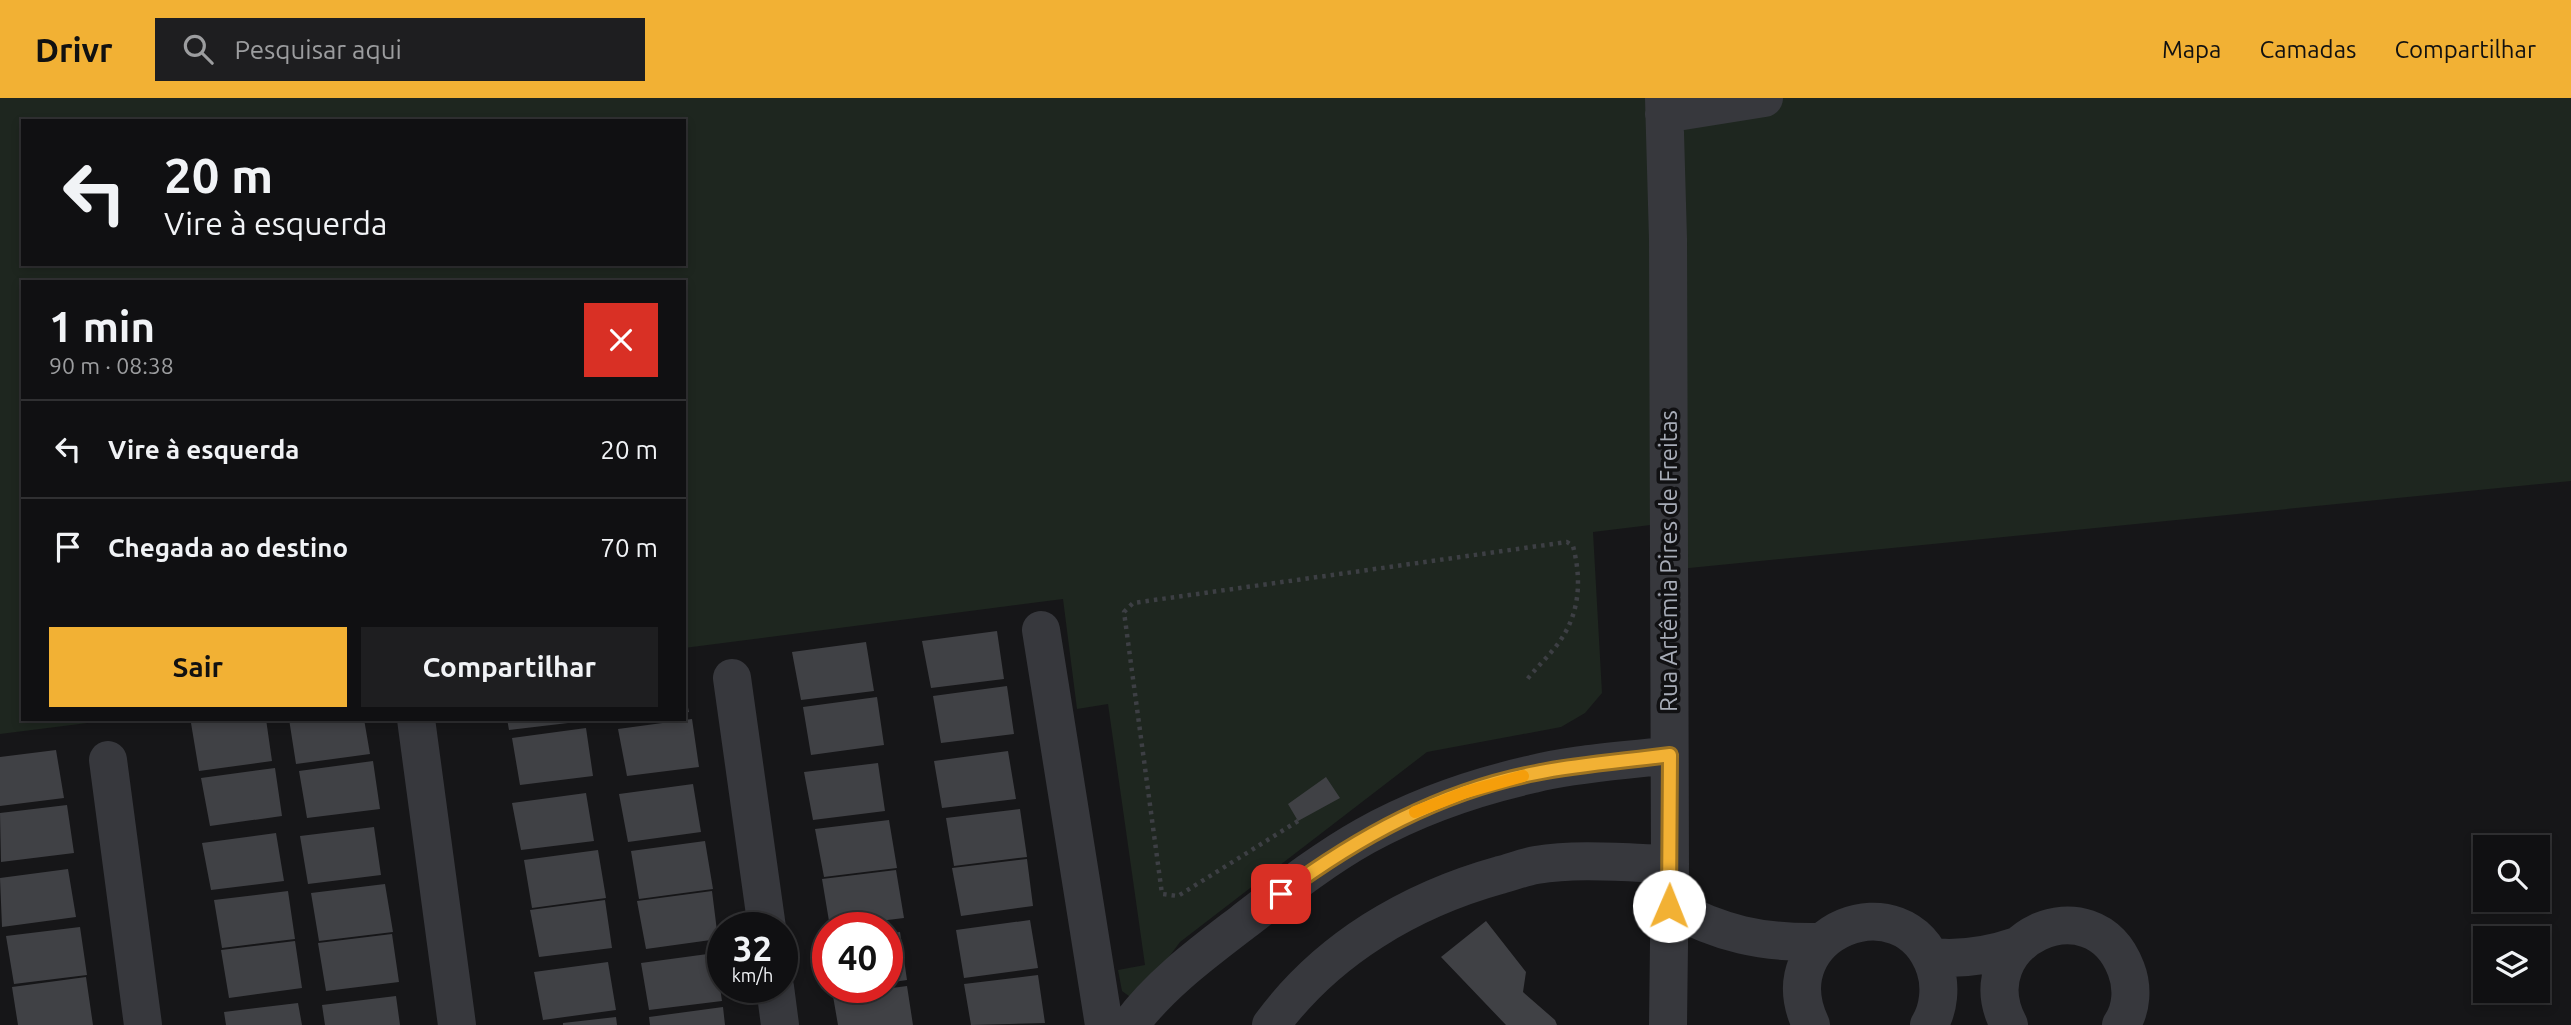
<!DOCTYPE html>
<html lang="pt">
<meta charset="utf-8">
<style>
:root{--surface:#101012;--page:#1e1e20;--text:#f1f3f6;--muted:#9c9d9f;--line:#303032;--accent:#f2b134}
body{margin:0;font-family:Ubuntu,sans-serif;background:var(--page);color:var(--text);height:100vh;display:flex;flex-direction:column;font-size:26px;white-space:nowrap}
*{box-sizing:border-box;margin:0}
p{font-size:23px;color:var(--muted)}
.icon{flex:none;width:38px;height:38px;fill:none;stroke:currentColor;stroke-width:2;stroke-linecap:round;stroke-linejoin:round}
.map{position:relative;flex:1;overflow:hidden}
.details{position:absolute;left:21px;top:182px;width:665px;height:441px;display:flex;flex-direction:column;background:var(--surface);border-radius:0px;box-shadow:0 4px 10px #0003,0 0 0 2px var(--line)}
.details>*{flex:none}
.banner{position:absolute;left:21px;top:21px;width:665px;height:147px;border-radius:0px;box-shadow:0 4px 10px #0003,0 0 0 2px var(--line);background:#101012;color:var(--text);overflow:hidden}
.tools{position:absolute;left:2473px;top:737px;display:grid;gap:14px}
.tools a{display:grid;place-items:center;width:77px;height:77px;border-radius:0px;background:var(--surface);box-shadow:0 4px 10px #0003,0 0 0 2px var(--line);font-size:35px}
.speed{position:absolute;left:707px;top:814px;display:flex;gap:14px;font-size:35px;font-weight:700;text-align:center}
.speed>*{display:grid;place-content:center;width:91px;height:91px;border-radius:50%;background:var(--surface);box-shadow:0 4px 10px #0003,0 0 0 2px var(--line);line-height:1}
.speed small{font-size:18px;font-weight:400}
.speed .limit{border:10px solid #d22;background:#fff;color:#111}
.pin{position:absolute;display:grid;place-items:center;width:60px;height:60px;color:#fff;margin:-30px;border-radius:14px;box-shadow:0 4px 10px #0006}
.me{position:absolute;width:77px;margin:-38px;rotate:1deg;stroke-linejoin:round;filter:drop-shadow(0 0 5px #0008)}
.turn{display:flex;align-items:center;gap:24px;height:147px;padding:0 28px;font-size:32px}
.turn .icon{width:91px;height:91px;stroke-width:2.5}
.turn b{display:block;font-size:49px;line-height:60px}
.round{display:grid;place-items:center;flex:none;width:74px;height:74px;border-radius:0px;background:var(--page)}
.summary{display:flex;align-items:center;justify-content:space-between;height:119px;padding:0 28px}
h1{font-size:42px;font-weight:600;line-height:52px}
.button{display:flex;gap:14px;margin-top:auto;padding:14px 28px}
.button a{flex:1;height:80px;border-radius:0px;background:var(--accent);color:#111;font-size:28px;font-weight:600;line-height:80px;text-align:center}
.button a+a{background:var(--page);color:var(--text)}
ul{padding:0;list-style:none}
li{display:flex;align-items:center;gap:21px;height:98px;padding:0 28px;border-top:2px solid var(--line)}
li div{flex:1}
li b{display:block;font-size:26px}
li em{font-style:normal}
header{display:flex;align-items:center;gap:42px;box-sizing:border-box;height:98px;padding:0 35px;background:var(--accent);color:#111}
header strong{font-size:33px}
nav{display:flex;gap:38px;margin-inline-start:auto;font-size:24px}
.search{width:490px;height:63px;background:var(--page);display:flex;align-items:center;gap:18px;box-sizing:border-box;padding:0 24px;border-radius:0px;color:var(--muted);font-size:26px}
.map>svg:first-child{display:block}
</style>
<header>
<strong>Drivr</strong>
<div class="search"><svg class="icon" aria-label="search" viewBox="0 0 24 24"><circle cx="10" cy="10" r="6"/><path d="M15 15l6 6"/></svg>Pesquisar aqui</div>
<nav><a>Mapa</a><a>Camadas</a><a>Compartilhar</a></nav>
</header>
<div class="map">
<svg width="2571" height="927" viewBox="0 0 2571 927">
<rect width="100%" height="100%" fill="#161618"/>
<!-- green -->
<path fill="#1e261f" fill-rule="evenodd" d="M0,0H2571V383L1669,472L1667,425L1593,434L1602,595L1585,615L1561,629L1427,654L1180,844L1136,903L1122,893L1118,872L1145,867L1108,606L1077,611L1063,501L684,550V184H23V621H119L0,636ZM23,23H684V166H23Z"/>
<!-- building -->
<path fill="#404145" d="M997,533L1004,581L931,590L922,543Z
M866,544L874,593L801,602L792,554Z
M1007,588L1014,636L941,645L933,598Z
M684,591L689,614L684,615Z
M877,599L884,647L811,657L803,609Z
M219,621H266L272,663L199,673L191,625Z
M289,621H364L370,656L296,666Z
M507,621H585V623L509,632Z
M692,621L699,669L627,678L618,631Z
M586,630L593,678L520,687L512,640Z
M56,652L64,700L0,708V659Z
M1008,653L1016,701L942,710L934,663Z
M373,663L380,711L307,720L299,673Z
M878,665L885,713L813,722L804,674Z
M275,670L282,718L210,728L201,680Z
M1326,679L1340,700L1298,723L1288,706Z
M693,686L701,734L628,744L619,696Z
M586,695L594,743L521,752L512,705Z
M67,707L74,755L1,764L0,715Z
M1020,711L1027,759L954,768L946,720Z
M889,722L897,770L824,779L815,731Z
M374,729L381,777L308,786L300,738Z
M276,735L284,783L211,792L202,745Z
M705,743L713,791L639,801L631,753Z
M598,752L606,800L532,810L524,762Z
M1027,761L1033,808L961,818L952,770Z
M68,771L76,819L2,829L0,780Z
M896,772L904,820L830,829L822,781Z
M385,786L393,834L319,843L311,795Z
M288,793L295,841L222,850L214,802Z
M712,793L718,841L646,851L637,803Z
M605,802L612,850L539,859L530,812Z
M1030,822L1038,870L964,880L956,832Z
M1486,823L1526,874L1523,894L1555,922L1557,927H1506L1441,859Z
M80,829L87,877L14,886L6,838Z
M900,834L907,882L887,885V836Z
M392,836L399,884L326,893L318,845Z
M295,843L302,890L229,900L221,852Z
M715,855L722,903L649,912L641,865Z
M608,864L616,912L543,922L534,874Z
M1038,877L1045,925L971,927L964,886Z
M86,879L93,927H18L12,889Z
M907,888L913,927H838L833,898Z
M396,898L400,927H325L322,907Z
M298,905L302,927H226L224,914Z
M723,909L725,927H650L649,919Z
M616,919L617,927H563V925Z"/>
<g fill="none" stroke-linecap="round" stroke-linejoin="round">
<!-- path -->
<path stroke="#3d3f44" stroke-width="4.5" stroke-dasharray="3.5 5" stroke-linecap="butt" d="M1298,723L1178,798L1162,796L1124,514L1133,505L1567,444L1573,448C1582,483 1580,517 1557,547C1547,560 1535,571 1525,584"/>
<!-- minor -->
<path stroke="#37383d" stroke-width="38" d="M1664,0L1668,141L1670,766L1668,927
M1664,16L1764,0
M1041,532L1104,927
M732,580L767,830
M416,621L457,927
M108,662L143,927
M1669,808C1721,836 1761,845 1819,844
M1931,859C1961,862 1988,858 2017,848
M775,889L780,927
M1130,927C1160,886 1204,854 1243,824C1282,794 1322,762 1365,738C1417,709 1475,689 1533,676C1577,665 1625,663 1669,657
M1271,927C1327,851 1410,802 1500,777C1512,774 1524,769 1536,767C1580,760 1626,765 1670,766
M1811,927C1766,833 1904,780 1935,870C1941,888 1939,911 1929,927
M2009,927C1964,842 2093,783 2126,871C2133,889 2132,911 2121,927"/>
</g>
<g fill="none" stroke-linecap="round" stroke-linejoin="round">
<defs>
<path id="route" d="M1281,796C1358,739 1441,693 1536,675C1580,666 1625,663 1670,657L1669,808"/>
</defs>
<!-- route casing -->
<use href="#route" stroke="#9d7322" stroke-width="18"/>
<!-- route -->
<use href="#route" stroke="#f2b134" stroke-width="12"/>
<!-- slow -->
<path stroke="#f59e0b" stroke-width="12" d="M1415,714L1466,694L1523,678"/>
</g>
<g text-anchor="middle" stroke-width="7" stroke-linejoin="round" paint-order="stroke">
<!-- street labels -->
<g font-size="24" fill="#a8adb8" stroke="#111113">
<text transform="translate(1669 463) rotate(-90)" y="8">Rua Artêmia Pires de Freitas</text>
</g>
</g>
</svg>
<div class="tools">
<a><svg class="icon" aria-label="search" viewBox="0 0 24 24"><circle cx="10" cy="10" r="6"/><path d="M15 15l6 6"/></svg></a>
<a><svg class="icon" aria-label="layers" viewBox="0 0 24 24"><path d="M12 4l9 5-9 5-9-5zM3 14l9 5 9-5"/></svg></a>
</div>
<div class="speed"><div>32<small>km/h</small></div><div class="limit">40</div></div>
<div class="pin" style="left:1281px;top:796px;background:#d93025"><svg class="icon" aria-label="arrive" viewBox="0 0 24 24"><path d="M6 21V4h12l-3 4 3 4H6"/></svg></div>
<svg class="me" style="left:1669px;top:808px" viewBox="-20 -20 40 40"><circle r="19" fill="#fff"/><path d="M0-13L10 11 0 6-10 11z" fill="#f2b134"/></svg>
<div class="banner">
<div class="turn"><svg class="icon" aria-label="left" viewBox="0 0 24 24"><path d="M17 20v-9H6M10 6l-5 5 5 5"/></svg><div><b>20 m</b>Vire à esquerda</div></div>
</div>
<section class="details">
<div class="summary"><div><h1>1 min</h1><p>90 m · 08:38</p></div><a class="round" style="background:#d93025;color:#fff"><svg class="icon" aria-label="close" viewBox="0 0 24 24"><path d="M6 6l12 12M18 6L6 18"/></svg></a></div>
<ul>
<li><svg class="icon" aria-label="left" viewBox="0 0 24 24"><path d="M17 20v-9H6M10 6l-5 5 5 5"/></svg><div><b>Vire à esquerda</b></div><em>20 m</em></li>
<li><svg class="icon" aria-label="arrive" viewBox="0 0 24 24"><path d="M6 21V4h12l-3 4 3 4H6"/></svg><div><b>Chegada ao destino</b></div><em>70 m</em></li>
</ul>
<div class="button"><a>Sair</a><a>Compartilhar</a></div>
</section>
</div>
